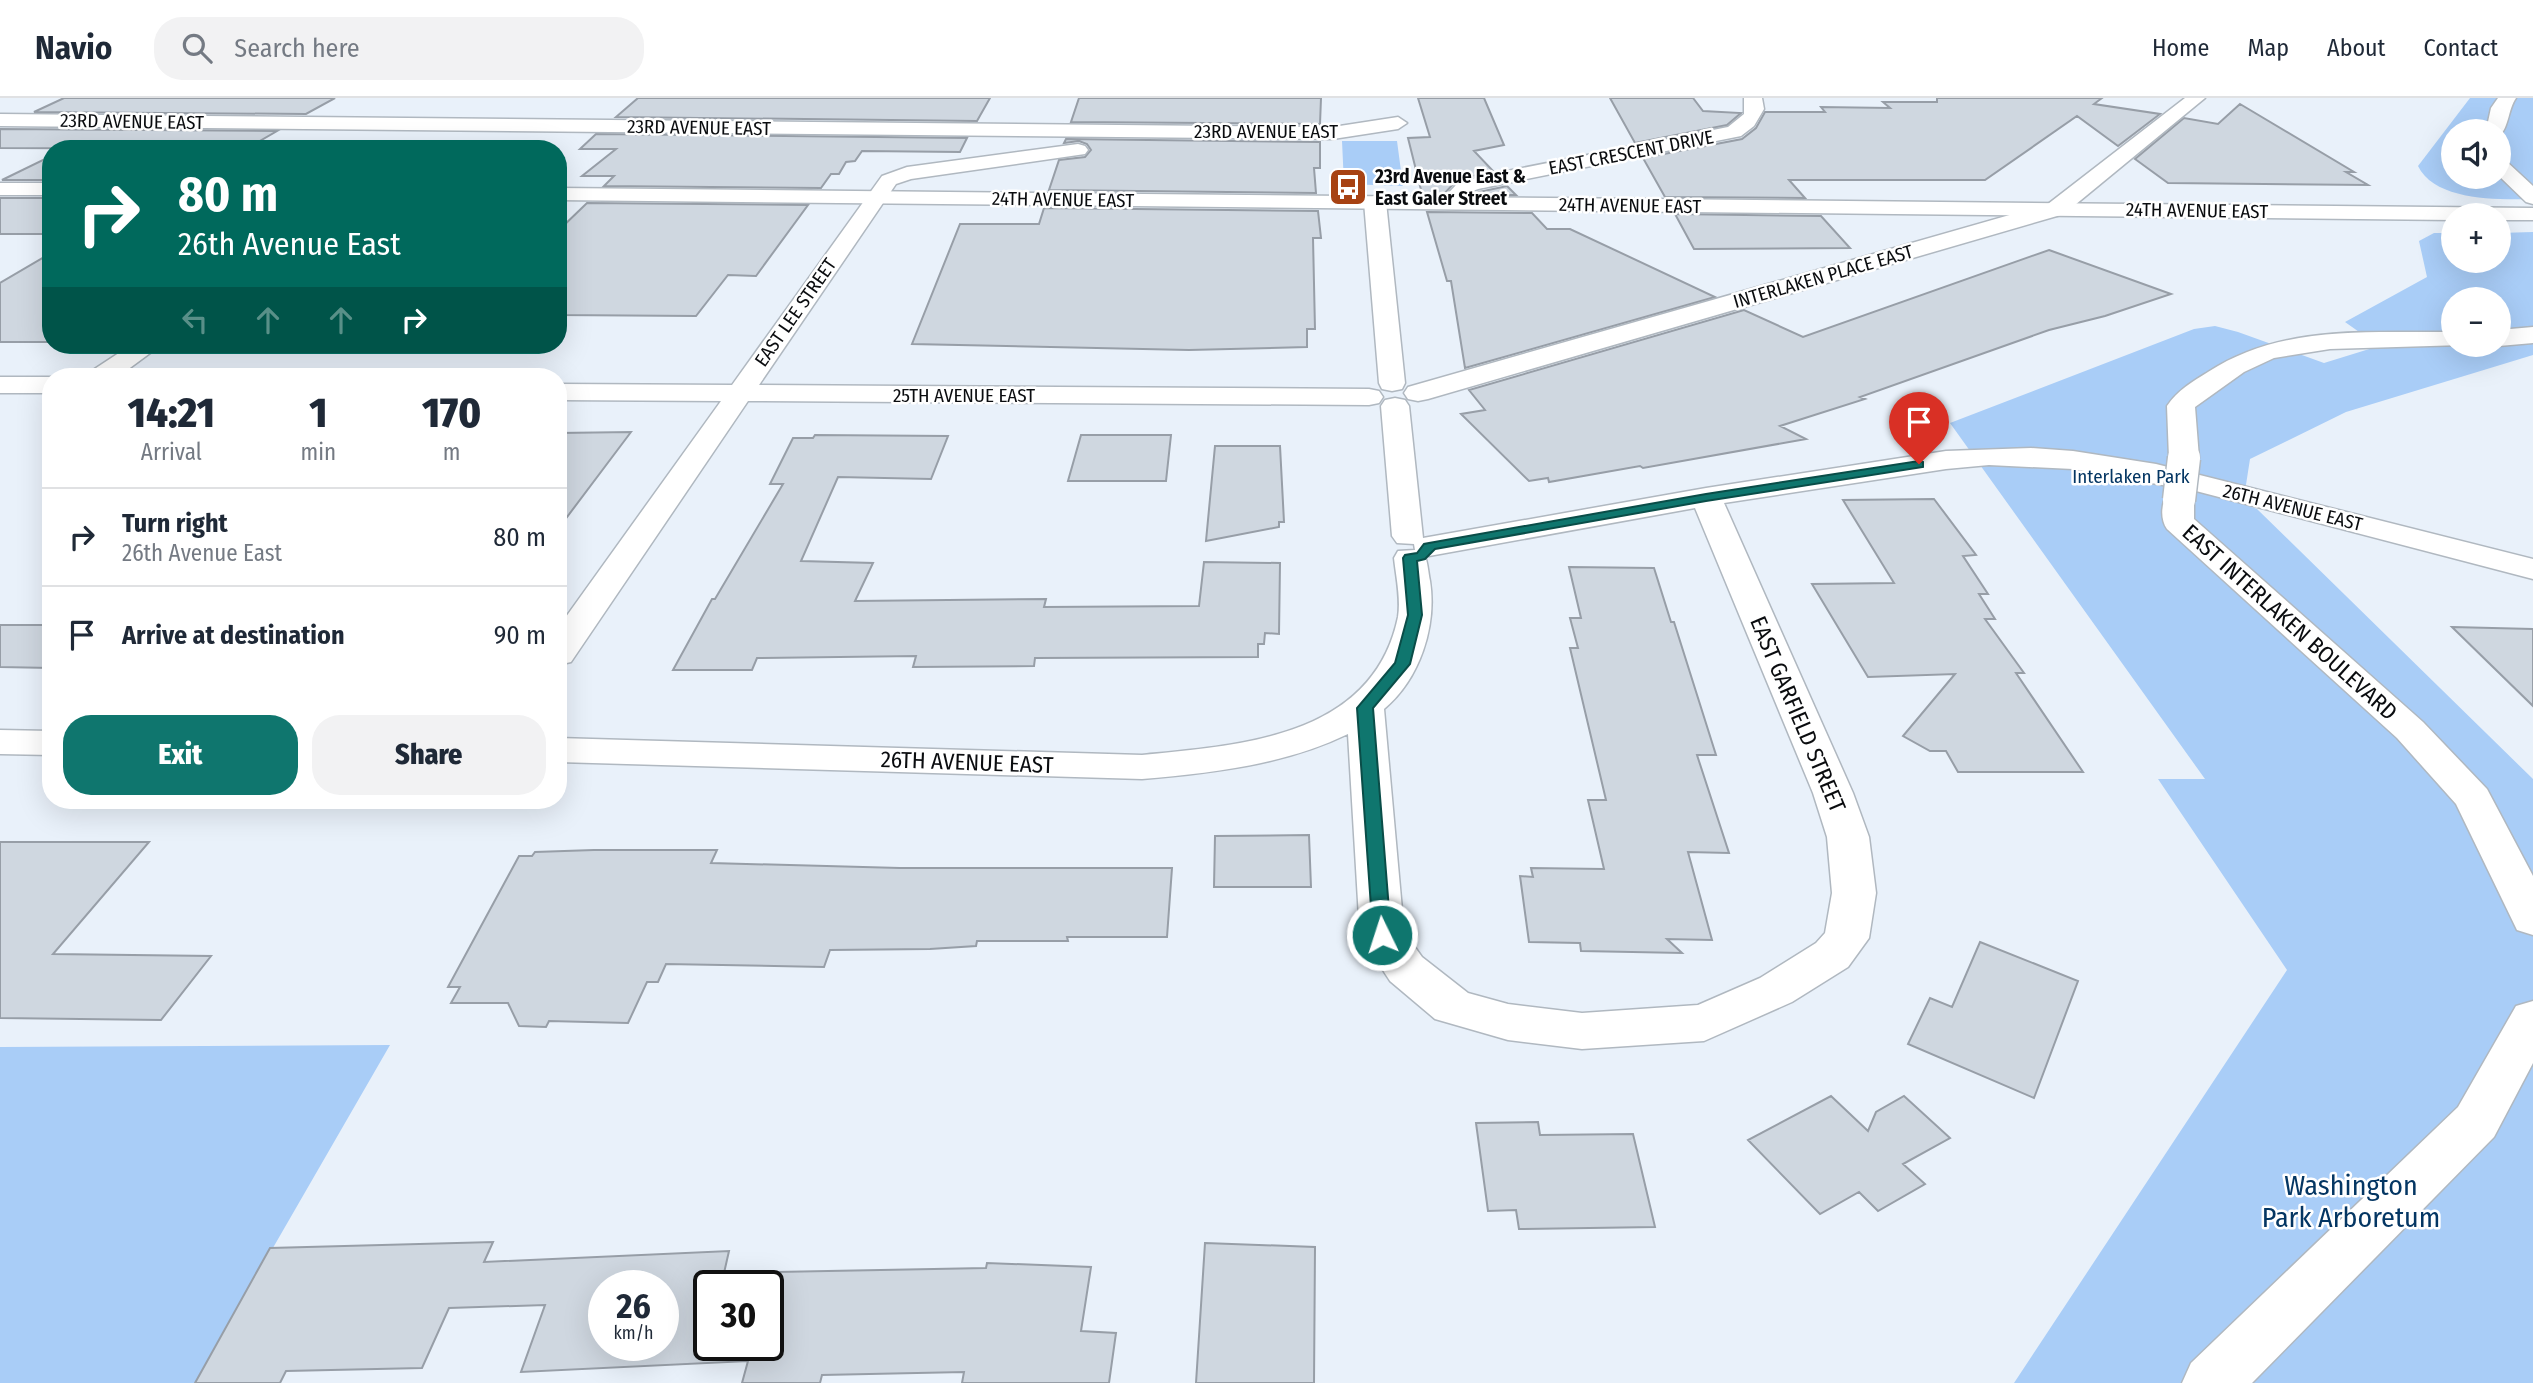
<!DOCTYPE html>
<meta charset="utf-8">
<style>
:root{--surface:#fff;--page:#f2f2f3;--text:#1f2937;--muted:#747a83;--line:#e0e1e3;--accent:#0f766e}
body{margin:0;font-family:"Fira Sans Condensed",sans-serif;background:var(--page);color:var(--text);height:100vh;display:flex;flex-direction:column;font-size:26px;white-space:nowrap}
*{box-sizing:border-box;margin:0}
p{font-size:23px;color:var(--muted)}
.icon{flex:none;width:38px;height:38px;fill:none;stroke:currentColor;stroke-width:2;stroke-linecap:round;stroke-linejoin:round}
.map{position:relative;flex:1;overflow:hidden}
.details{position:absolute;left:42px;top:270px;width:525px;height:441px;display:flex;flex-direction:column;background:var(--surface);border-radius:28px;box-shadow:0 7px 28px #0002}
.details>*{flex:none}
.hud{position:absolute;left:42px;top:42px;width:525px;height:214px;border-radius:28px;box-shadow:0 7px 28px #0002;background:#00695c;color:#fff;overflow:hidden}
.buttons{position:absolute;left:2441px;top:21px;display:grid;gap:14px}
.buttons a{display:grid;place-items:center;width:70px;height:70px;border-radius:50%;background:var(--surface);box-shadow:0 7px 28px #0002;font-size:35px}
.speed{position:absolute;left:588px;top:1172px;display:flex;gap:14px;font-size:35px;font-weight:700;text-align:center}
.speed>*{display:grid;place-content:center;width:91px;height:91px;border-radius:50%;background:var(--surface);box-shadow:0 7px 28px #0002;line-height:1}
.speed small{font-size:18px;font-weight:400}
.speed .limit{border:4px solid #111;border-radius:10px;background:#fff;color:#111}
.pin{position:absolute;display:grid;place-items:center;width:60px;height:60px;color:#fff;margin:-72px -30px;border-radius:50% 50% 50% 0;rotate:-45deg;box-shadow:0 0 7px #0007}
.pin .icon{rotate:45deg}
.me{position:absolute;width:77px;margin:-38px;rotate:356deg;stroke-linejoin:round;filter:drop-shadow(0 0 5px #0008)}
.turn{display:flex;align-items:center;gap:24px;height:147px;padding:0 21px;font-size:32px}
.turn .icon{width:91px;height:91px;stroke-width:2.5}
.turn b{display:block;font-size:49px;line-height:60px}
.lanes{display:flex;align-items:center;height:66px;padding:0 21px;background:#0003;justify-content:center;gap:35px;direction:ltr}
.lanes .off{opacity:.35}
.eta{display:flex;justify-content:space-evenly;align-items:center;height:119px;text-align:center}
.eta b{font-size:42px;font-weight:800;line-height:49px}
.button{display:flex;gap:14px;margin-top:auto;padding:14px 21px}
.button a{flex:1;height:80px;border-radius:28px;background:var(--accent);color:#fff;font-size:28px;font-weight:800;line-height:80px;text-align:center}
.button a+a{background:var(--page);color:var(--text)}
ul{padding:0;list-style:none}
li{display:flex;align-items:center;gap:21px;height:98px;padding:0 21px;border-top:2px solid var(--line)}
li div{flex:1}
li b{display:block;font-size:26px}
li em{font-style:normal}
header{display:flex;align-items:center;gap:42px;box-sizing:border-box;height:98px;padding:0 35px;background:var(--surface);border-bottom:2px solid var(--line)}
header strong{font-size:33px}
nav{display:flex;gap:38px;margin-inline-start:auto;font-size:24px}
.search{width:490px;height:63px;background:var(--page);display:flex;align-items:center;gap:18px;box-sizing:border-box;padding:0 24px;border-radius:28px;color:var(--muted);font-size:26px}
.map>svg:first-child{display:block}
</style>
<header>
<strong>Navio</strong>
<div class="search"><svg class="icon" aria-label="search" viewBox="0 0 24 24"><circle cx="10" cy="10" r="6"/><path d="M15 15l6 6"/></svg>Search here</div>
<nav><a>Home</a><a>Map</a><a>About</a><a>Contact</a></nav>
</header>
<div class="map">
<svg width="2533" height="1285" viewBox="0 0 2533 1285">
<rect width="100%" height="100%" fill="#e9f1fa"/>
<!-- green -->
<path fill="#a9cdf7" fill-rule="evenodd" d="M2470,0H2533V101C2498,102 2435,103 2418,68ZM2454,33H2499V79H2454Z
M1342,43H1397L1403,88L1344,86Z
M2533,134V257L2346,314L2250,361L2243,406L2257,411L2533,681V1285H2014L2287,872L2158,681H2205L1950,325L2194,231L2215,228L2238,234L2324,265L2379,248L2345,224L2427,179L2419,143L2434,135H2453L2454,163H2499V135ZM2454,201H2499V247H2454Z
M390,947L195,1285H0V949Z"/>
<!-- building -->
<path fill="#cfd7e0" stroke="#979ea7" stroke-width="2" fill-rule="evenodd" d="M64,0H335L306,16L34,14Z
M638,0H990L977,23L616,19Z
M1079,0H1321L1320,26L1071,24Z
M1418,0H1484L1504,47L1474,53L1493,73L1457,82L1444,96H1422L1408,40L1430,39Z
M1610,0H1693L1703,13L1741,15L1727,27L1635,45Z
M1937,0H2102L2094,6L2160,16L2118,48L2077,18L1985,82H1789L1805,100L1665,99L1643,60L1742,41L1756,30L1765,14H1825L1821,9L1890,10L1883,4H1937Z
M2240,6L2354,74H2346L2368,87L2168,85L2135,61L2184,20L2218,26Z
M0,31L277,33L246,51L0,50Z
M596,36L967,40L960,54L862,53L855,63L846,64L839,76H831L821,90L604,88L614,78H582L616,51H580Z
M1066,41L1320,44V70H1314L1316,95L1049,92L1059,62L1085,59L1091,52L1087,46L1079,43L1064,45Z
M51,58V82H2Z
M1507,88L1516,97H1472L1479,94Z
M0,100H51V136H0Z
M587,105L808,107L756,178L728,177L696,218L558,217V133Z
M1044,110L1318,113L1321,140H1313L1315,231H1307V249L1189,252L912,246L960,126H1039Z
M1427,114L1532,115L1547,131H1570L1715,199L1465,270L1451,183H1447Z
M1675,116L1821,118L1850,150L1694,151Z
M2049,152L2171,196L2105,218L2049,232L1860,299L1865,301L1780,328L1806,341L1643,370L1640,368L1549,384L1548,380L1529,383L1461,316L1485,312L1469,292L1744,212L1803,239Z
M51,155V244H0V185Z
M631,334L558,431V335Z
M815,337L948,338L931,381L838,379L801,463L873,465L855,503L1046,501L1044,509L1199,508L1204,464L1280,465L1279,536L1265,535L1264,546H1258V559L1035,560L1034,568L913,569L916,558L757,560L752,572H673L712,501H715L783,386H770L793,340H813Z
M1081,337H1171L1166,383H1068Z
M1215,348H1280L1284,424H1279V429L1206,443Z
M1934,401L1976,457L1963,458L1988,496H1979L1995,521H1985L2024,575H2016L2083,674H1958L1946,653H1930L1903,638L1955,576L1868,579L1812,486L1894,485L1843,402Z
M1569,469L1654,470L1671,524H1674L1716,657H1697L1729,755L1688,754L1712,842L1667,841L1682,855L1581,853L1580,845L1529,844L1520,778L1533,779L1531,770L1604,771L1588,702H1606L1570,550H1578L1570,520H1581Z
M0,527H51V570L0,569Z
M2452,529L2533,531V608Z
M1309,737L1311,789H1214L1215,738Z
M0,744H149L53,856L211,858L161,922L0,920Z
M594,752H717L711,765L900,770H1172L1167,839H1067L1068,843H977L976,848L930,851L830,852L824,869L666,866L658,884H647L628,925L549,923L546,929L519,928L508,905H451L460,889H448L519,758H532L535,754Z
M1980,844L2078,883L2034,1000L1908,946L1930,900L1952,909Z
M1831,998L1868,1033L1876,1014L1904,998L1950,1040L1903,1066L1925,1086L1878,1113L1859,1094L1820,1116L1748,1042Z
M1538,1024L1540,1037L1633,1036L1655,1129L1519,1131L1516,1112L1488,1113L1476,1025Z
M493,1144L484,1164L729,1153L724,1175L986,1170L987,1165L1091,1169L1081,1233L1116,1235L1109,1285H962L964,1274L822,1277L820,1285H742L748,1263L521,1274L545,1207L449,1210L422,1270L286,1273L280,1285H195L270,1150ZM604,1188H663V1248H604ZM709,1188H768V1248H709Z
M1205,1145L1315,1149L1314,1285H1196Z"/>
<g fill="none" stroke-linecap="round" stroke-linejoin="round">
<defs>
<path id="minor" d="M1744,0H1762L1764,11L1754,28L1741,38L1497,87C1490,89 1479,90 1473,93C1460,101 1460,114 1443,109L1439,105L1458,85L1487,77L1728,29L1744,16Z
M2185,0H2205L2064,116L1428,301L1418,303L1408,301L1404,295L1408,289L2048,106Z
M2498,0H2516C2508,11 2509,30 2499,38V33H2486L2491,10Z
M0,16L1333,29L1398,19L1407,25L1398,31L1333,41L0,28Z
M1078,46L1085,48L1088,52L1085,56L911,81L896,86L759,287L1369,291L1379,293L1383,299L1379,305L1369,307L748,303L571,564L558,567V530L721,303L558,302V286L732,287L882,78L907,69Z
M2499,61L2506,63L2533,88V106L2526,104L2499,78Z
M1375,98L1382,100L1386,104L1405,285L1402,291L1392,293L1382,291L1379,285L1364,104L1368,100Z
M2533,229V245L2499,248L2495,247H2499V232Z
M2454,234V247H2463L2330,251L2274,260L2244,274L2195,309L2199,360L2194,366L2184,369L2174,366L2169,360L2167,308C2178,292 2192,284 2208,274C2282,226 2368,235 2454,234Z
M131,247H161L119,278H89L93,272Z
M0,279H51V295H0Z
M1395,300L1405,302L1409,308L1423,440L1706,390L1946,353L2031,350L2073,353L2156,366L2533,461V481L2196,393L2073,371L1989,367L1946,371L1724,405L1853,695L1869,739L1876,795L1869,840L1848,869L1792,904L1704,943L1582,951L1508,942L1435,921L1390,883L1360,837L1348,636C1284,667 1212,675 1142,681L558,664V640L1142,657C1243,647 1373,639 1398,519C1401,500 1396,479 1394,460L1398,453L1415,452L1414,446L1397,445L1392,438L1381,308L1385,302ZM1695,410L1813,695L1827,739L1832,795L1825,835L1816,845L1760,880L1698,907L1582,915L1508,906L1468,895L1422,859L1404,834L1384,611C1420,581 1437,528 1430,483C1428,474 1428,464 1424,456L1429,458Z
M2179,393L2190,395L2194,402V421L2423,624L2487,691L2533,778V837L2517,832L2456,706L2397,640L2167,431C2160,421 2161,405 2168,395Z
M0,632L51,633V657L0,656Z
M2533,903V965L2494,1039L2252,1285H2182L2191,1265L2458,1009L2516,908Z"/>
<path id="major" d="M0,85H51V97H0Z
M558,90L2533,110V122H2499V117H2454V122L558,102Z"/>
</defs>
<!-- minor casing -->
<use href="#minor" stroke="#b0b8c0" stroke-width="3"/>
<!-- major casing -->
<use href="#major" stroke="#b0b8c0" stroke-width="3"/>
<!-- minor -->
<use href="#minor" fill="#fff" fill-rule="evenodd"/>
<!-- major -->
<use href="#major" fill="#fff" fill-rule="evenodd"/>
<defs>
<path id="minor-bridge" d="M2179,402L2184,360"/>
</defs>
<!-- minor-bridge casing -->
<use href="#minor-bridge" stroke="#b0b8c0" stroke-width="35" stroke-linecap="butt"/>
<!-- minor-bridge -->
<use href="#minor-bridge" stroke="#fff" stroke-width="32"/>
</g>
<!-- route -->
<path fill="#0f766e" stroke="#0a4d48" stroke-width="2" d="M1919,363L1923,364V369L1706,403L1435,451L1425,461L1417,463L1422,517L1410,566L1373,610L1391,837L1389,842H1376L1373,837L1357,610L1395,565L1408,517L1403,460L1405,457L1417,455L1424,446L1429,445L1706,396Z"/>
<!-- icons -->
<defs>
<symbol id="bus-square" viewBox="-11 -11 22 22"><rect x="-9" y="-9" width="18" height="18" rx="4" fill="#a74213" stroke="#fff"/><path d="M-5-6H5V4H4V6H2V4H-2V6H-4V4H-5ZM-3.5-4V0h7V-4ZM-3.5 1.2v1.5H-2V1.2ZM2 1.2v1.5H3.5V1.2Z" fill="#fff"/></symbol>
</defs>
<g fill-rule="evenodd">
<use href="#bus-square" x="1326" y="67" width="44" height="44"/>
</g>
<g text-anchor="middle" stroke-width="5" stroke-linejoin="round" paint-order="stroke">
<!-- far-street labels -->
<g font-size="19" fill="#0a0c0f" stroke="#fff">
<text transform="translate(132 23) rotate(1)" y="7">23RD AVENUE EAST</text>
<text transform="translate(699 29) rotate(1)" y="7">23RD AVENUE EAST</text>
<text x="1266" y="40">23RD AVENUE EAST</text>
<text transform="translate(1631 54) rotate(-11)" y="7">EAST CRESCENT DRIVE</text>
<text transform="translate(1063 101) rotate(1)" y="7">24TH AVENUE EAST</text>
<text transform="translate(1630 107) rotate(1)" y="7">24TH AVENUE EAST</text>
<text transform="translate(2197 112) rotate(1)" y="7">24TH AVENUE EAST</text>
<text transform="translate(1823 178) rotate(-16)" y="7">INTERLAKEN PLACE EAST</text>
<text transform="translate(795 214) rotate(-55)" y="7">EAST LEE STREET</text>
<text x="964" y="304">25TH AVENUE EAST</text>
<text transform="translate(2293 409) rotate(14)" y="7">26TH AVENUE EAST</text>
</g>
<!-- far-poi labels -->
<g font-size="19" font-weight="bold" fill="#0a0c0f" stroke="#fff" text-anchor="start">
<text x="1375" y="85">23rd Avenue East &amp;<tspan x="1375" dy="22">East Galer Street</tspan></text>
</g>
<!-- far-park labels -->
<g font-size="19" fill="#043663" stroke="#fff">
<text x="2131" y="385">Interlaken Park</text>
</g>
<!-- street labels -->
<g font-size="23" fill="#0a0c0f" stroke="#fff">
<text transform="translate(2290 524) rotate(42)" y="8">EAST INTERLAKEN BOULEVARD</text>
<text transform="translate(1798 616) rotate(67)" y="8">EAST GARFIELD STREET</text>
<text transform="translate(967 664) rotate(2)" y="8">26TH AVENUE EAST</text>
</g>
<!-- near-park labels -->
<g font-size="28" fill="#043663" stroke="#fff">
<text x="2351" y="1097">Washington<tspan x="2351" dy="32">Park Arboretum</tspan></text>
</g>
</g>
</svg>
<div class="buttons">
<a><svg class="icon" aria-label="sound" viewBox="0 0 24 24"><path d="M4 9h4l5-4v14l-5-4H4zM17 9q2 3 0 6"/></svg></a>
<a>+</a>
<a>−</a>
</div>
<div class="speed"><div>26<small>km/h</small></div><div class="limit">30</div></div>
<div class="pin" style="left:1919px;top:366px;background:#d93025"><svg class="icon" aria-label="arrive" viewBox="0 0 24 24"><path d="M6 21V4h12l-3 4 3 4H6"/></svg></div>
<svg class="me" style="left:1382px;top:837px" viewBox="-20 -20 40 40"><circle r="17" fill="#0f766e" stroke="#fff" stroke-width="3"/><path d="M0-11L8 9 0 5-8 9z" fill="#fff"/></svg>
<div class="hud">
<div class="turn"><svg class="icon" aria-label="right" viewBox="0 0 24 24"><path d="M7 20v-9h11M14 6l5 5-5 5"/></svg><div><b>80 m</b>26th Avenue East</div></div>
<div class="lanes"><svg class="icon off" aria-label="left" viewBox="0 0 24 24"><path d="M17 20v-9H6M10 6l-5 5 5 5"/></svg><svg class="icon off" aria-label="ahead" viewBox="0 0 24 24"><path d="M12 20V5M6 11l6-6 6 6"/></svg><svg class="icon off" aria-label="ahead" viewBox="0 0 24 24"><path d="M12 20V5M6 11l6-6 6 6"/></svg><svg class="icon" aria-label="right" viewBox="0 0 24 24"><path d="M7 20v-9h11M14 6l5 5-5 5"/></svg></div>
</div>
<section class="details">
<div class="eta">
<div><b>14:21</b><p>Arrival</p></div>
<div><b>1</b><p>min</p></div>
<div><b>170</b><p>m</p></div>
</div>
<ul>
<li><svg class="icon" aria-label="right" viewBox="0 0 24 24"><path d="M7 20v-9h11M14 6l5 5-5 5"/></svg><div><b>Turn right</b><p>26th Avenue East</p></div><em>80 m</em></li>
<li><svg class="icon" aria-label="arrive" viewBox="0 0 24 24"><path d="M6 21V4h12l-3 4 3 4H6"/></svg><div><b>Arrive at destination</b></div><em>90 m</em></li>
</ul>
<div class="button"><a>Exit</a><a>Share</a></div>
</section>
</div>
